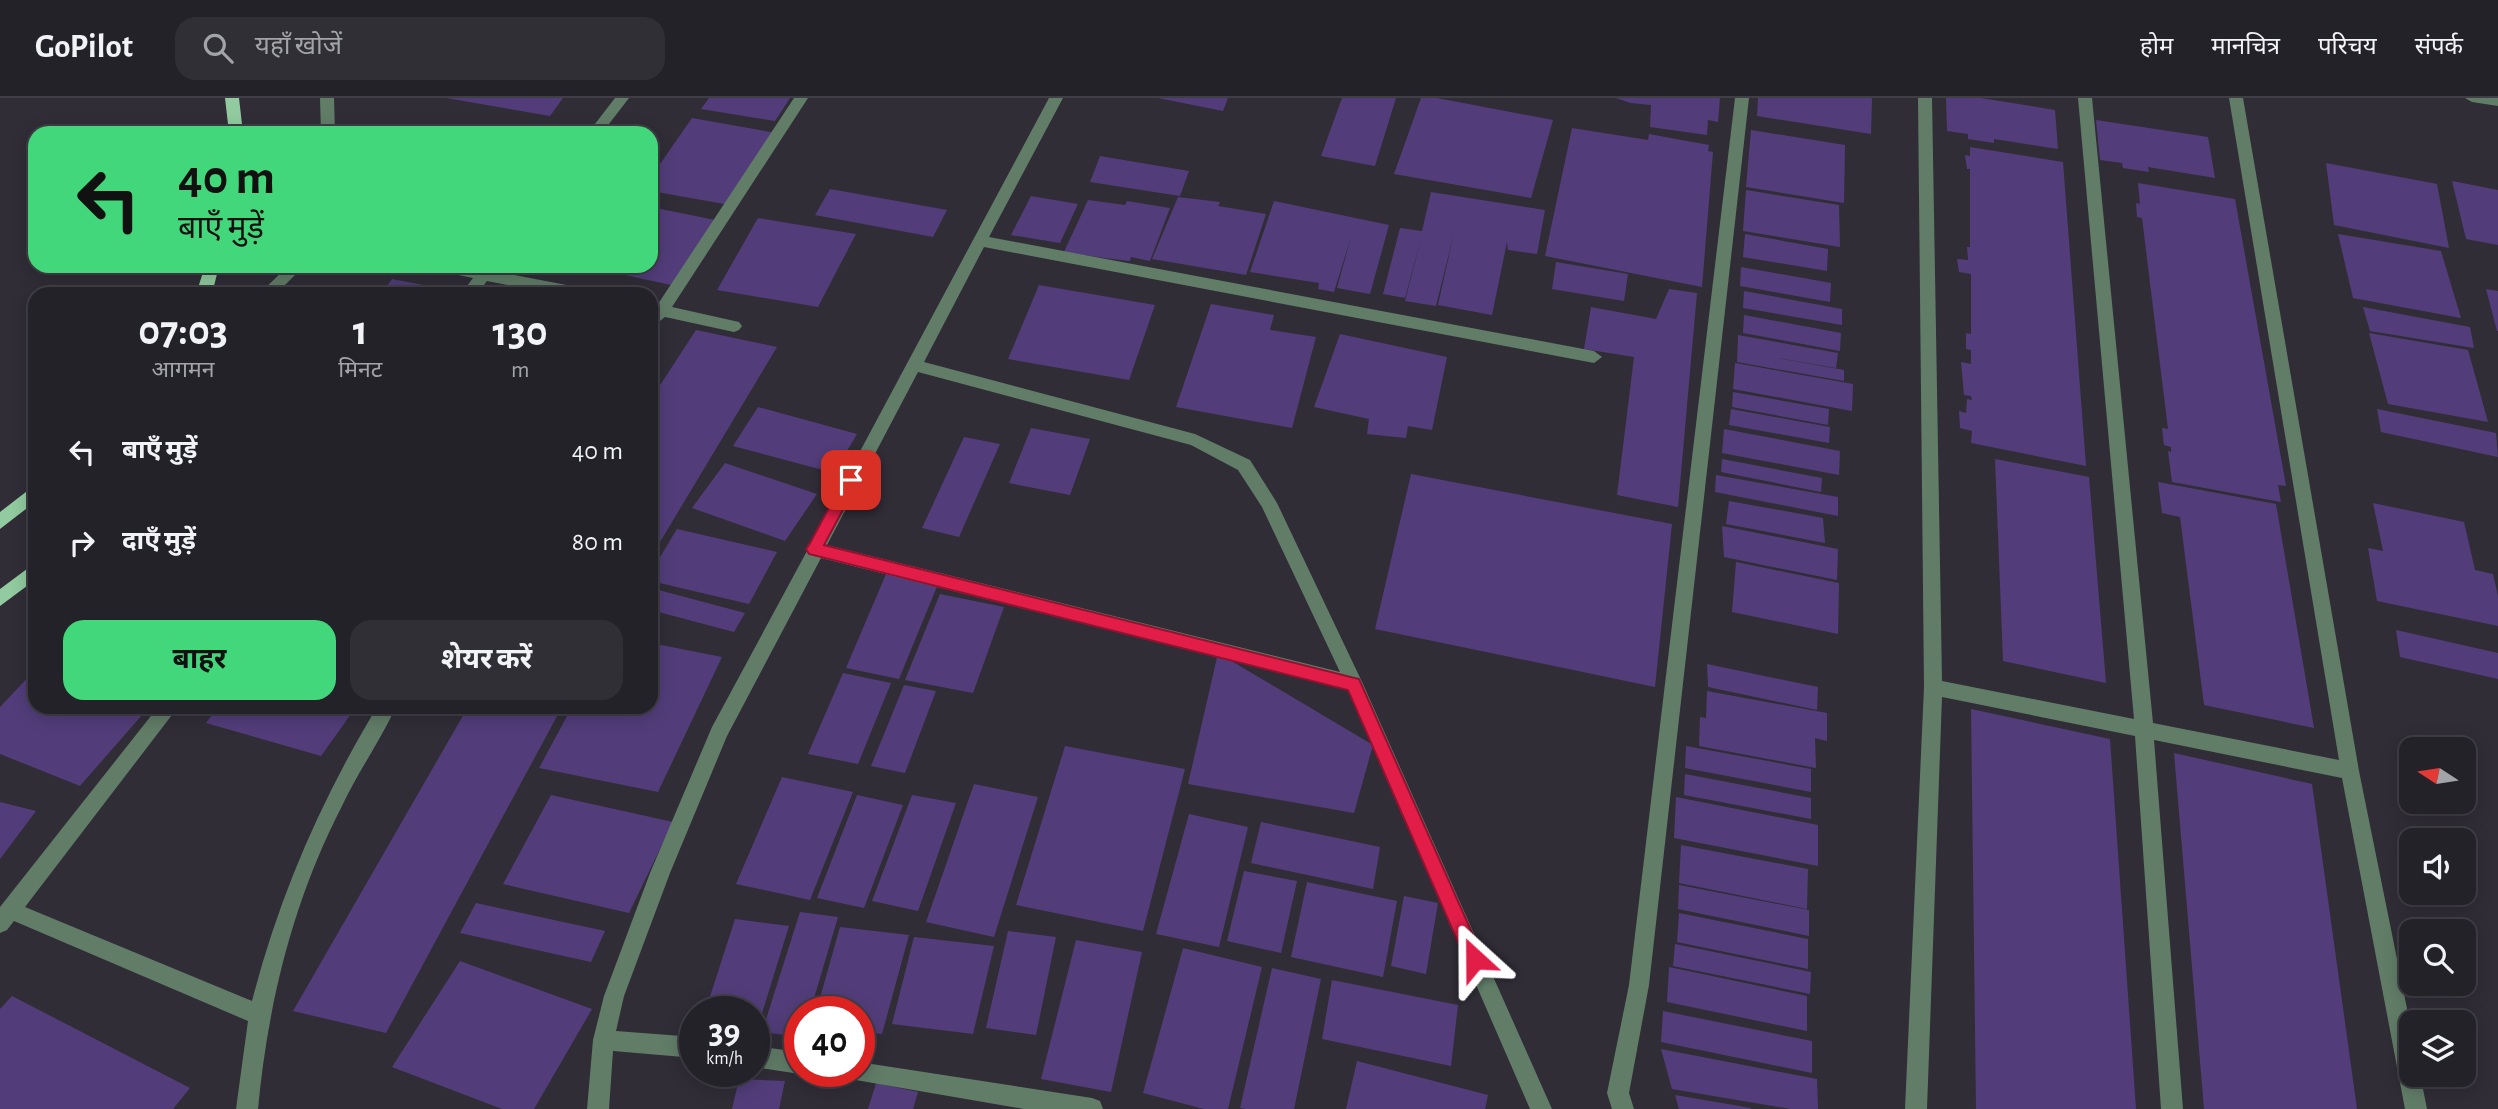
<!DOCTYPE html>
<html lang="hi">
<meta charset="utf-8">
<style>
:root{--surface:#242229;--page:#302f35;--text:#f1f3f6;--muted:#a3a4a8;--line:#413f46;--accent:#43d77b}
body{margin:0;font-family:"Alegreya Sans","Noto Sans Devanagari",sans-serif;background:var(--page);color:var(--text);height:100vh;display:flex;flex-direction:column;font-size:26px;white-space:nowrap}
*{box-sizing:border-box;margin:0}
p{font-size:23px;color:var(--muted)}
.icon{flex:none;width:38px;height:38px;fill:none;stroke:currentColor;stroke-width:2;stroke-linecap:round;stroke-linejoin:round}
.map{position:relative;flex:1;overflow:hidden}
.panel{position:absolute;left:28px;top:189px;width:630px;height:427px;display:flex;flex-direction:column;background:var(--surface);border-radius:21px;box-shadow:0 4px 18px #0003,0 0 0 2px var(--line)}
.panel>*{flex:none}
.banner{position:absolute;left:28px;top:28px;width:630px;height:147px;border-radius:21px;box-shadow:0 4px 18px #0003,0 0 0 2px var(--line);background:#43d77b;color:#111;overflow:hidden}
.needle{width:46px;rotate:282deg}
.controls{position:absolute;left:2399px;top:639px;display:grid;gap:14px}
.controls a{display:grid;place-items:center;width:77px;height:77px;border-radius:14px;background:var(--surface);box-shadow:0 4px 18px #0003,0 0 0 2px var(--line);font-size:35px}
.speed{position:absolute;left:679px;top:898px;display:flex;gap:14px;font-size:35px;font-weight:700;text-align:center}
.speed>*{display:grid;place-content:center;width:91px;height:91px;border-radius:50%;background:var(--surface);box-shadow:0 4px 18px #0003,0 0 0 2px var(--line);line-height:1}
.speed small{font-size:18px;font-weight:400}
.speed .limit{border:10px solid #d22;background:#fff;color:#111}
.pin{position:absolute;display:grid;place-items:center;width:60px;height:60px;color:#fff;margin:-30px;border-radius:14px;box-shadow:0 4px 10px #0006}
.me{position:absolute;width:77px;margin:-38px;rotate:336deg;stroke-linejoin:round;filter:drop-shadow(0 0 5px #0008)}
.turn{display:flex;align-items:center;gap:24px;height:147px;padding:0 35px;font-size:32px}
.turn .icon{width:91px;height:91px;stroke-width:2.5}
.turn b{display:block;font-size:49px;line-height:60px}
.eta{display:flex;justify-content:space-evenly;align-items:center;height:119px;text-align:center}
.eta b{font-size:42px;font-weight:700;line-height:49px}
.button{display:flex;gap:14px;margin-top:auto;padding:14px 35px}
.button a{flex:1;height:80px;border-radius:21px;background:var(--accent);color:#111;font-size:28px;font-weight:700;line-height:80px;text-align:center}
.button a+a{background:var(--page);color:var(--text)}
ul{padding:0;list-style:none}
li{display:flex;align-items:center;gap:21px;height:91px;padding:0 35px}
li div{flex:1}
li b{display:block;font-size:26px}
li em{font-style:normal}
header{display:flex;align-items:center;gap:42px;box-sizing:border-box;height:98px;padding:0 35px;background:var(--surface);border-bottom:2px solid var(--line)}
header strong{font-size:33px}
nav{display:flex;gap:38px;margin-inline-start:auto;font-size:24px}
.search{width:490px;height:63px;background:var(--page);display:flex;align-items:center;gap:18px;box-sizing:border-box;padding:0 24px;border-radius:21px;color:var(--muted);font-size:26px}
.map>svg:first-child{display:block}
</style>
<header>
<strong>GoPilot</strong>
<div class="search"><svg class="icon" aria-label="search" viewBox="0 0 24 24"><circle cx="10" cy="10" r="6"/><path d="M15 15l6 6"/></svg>यहाँ खोजें</div>
<nav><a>होम</a><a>मानचित्र</a><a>परिचय</a><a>संपर्क</a></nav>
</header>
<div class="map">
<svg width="2498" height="1011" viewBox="0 0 2498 1011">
<rect width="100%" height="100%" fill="#302d37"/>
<!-- building -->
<path fill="#523d7a" d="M446,0H563L550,18Z
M709,0H790L775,23L701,11Z
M1158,0H1228L1223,13Z
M1342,0H1396L1375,68L1321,58Z
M1421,0H1437L1553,22L1531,100L1394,76Z
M1616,0H1720L1718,24L1708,22L1707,37L1650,29L1651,7L1631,5Z
M1758,0H1872L1871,36L1757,18Z
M1946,0H1981L2055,12L2058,51L1994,41V45L1968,41V36L1947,33Z
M692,20L776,35L730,107L651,93V79Z
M2096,22L2208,39L2215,80L2148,69L2149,74L2123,70L2122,65L2100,62Z
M1572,30L1648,42L1649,36L1709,47L1708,53L1713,54L1702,189L1545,158Z
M1751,32L1845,47L1844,105L1746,89Z
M1970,49L2063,64L2086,368L1971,345L1972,333L1960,330L1959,313L1966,315L1967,301L1972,302L1971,298L1964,297L1961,264L1971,266V252L1966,251V235L1971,236V176L1959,174L1957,161L1968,162L1967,149H1970V71H1967L1965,57L1970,58Z
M1100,58L1189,73L1180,98L1090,84Z
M2326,65L2437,86L2449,150L2334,127Z
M2452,83L2498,92V147L2466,141Z
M2138,85L2235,101L2286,388L2278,387L2281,404L2172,384L2168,353L2171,354V349L2164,347L2162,330L2168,331L2142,120L2137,119L2136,105L2140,106Z
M830,91L947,112L933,139L815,117Z
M1746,92L1839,107L1840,149L1743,133Z
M1431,94L1545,112L1537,156L1508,152L1507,144L1492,217L1438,207L1454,135L1436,208L1405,203L1422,137L1405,200L1383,196L1400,130L1422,133Z
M1031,98L1078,106L1060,145L1011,137Z
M1178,99L1220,104L1218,108L1266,116L1246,177L1152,161Z
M1088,102L1125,107L1127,103L1170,110L1150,163L1131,159L1130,163L1104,160L1064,154Z
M1274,103L1389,127L1370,196L1337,190L1351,139L1334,194L1318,191L1319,185L1250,174Z
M651,109L720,123L676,188L587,169L651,168Z
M758,120L856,136L818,209L717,192Z
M1745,136L1828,151L1827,173L1743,159Z
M2338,136L2441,153L2461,220L2353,200Z
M1556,164L1628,176L1624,203L1552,191Z
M1741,169L1831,185L1830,204L1740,188Z
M392,181L445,191L441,196H381Z
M1039,187L1155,207L1129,282L1008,261Z
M1669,191L1697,195L1678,409L1617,397L1634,259L1584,251L1591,209L1656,221Z
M2486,191L2498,193V233H2497Z
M1744,193L1842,211V227L1743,210Z
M1211,206L1274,217L1270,232L1316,239L1292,330L1176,309Z
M2363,209L2470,229L2474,250L2370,233Z
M1744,217L1841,235L1840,253L1743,235Z
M696,232L777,249L651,459V301Z
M2369,235L2468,252L2488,324L2388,306Z
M1340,236L1447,259L1432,332L1408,328L1406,340L1367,336L1369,321L1314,309Z
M1738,237L1838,255L1836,270L1766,258L1844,272V283L1737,264Z
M1735,265L1853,286L1852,313L1733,291Z
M1733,294L1829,311L1828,327L1732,309Z
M758,309L857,336L834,375L733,348Z
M1731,311L1830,329L1829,345L1729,327Z
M2377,311L2496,335L2498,359L2381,334Z
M1031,330L1090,341L1070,397L1009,385Z
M1724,331L1840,353L1839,377L1722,355Z
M964,339L1000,346L959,439L922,430Z
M1722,361L1822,380L1821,394L1721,374Z
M1995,361L2089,379L2106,585L2003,563Z
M725,365L817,396L785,443L692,410Z
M1411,376L1672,426L1655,589L1375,531Z
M1716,377L1838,399V418L1715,394Z
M2158,384L2276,406L2314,630L2204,607L2180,419L2162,415Z
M1729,403L1823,420L1825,445L1726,426Z
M2373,405L2464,424L2475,472L2493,476L2498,498V528L2377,503L2368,450L2383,453Z
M1722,428L1838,451L1837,482L1724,459Z
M677,431L777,454L749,506L651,483V474Z
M1736,464L1839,485L1838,536L1732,514Z
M886,476L938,486L899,581L846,570Z
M651,490L745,515L734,534L651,512Z
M940,496L1004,509L973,595L905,582Z
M2396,532L2498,555V581L2400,559Z
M651,545L722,559L658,694L539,670L572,609H651Z
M1218,555L1373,647L1354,715L1188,686Z
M1707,566L1818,589L1817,612L1708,589Z
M35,572V609H149L80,688L0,656V609Z
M843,575L891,585L858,666L808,656Z
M904,587L936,593L905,675L871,668Z
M1707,593L1827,615V643L1815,640L1816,670L1699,648L1700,619L1706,620Z
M218,609H356L321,658L206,625Z
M468,609H562L386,935L293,913Z
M1971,611L2110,641L2136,1011H1976Z
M1065,648L1185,671L1143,833L1016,807Z
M1686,648L1811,671V694L1685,670Z
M2174,655L2312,686L2357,1011H2204Z
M1685,676L1811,700V721L1684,697Z
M782,679L853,694L810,802L736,786Z
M974,686L1038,699L994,839L926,824Z
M551,697L673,724L629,815L503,786Z
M857,697L903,707L864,810L817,800Z
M912,697L956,705L918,813L872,803Z
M1676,699L1818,727V768L1674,740Z
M0,704L36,713L0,761Z
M1189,716L1248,729L1219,849L1156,836Z
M1261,724L1380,749L1373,791L1251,765Z
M1681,747L1808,771L1807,811L1679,785Z
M1244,773L1297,783L1281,855L1227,843Z
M1307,784L1397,803L1383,879L1291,859Z
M1679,787L1809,812V838L1678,811Z
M1404,798L1438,805L1426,876L1391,868Z
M476,805L605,833L591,864L460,835Z
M800,814L838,819L810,914H800V939L762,934Z
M1679,815L1808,841V871L1677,844Z
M735,821L789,828L755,938L754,914H705Z
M840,829L909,837L882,936L859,933V914H816Z
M1008,833L1056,839L1036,937L986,930Z
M914,839L994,848L973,936L892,926Z
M1076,842L1142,854L1111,994L1041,981Z
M1675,846L1811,874L1810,896L1673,868Z
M1183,850L1262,869L1228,1011H1204L1143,995Z
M460,863L592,911L534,1011H502L392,969Z
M1669,869L1807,898V933L1667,904Z
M1272,870L1321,881L1294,1011H1246L1240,1010Z
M1332,882L1458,907L1451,968L1322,941Z
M12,898L190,990L173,1011H0V911Z
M1663,913L1812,943V975L1661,944Z
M1661,951L1817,981L1818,1011H1791L1672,991Z
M1357,963L1488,997L1485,1011H1346Z
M739,981L785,983L779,1011H732Z
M876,985L918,994L913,1011H868Z
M1675,997L1751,1010V1011H1679Z"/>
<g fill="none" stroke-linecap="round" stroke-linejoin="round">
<!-- minor -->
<path fill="#617d68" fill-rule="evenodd" d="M320,0H334L335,35H321Z
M615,0H629L602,35H588Z
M794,0H808L672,209L739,224L742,228L739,232L734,234L665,219L651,230V206H658Z
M1049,0H1063L989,139L1594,253L1602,259L1594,265L984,149L924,264L1195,336L1250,362L1277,405L1363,586L1552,1011H1530L1348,592L821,460L727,638L670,775L624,898L616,933L695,939V960L613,953L609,1011H587L593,942L604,898L650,775L712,629L807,453L808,446L811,445ZM918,274L1191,347L1238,372L1262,409L1340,574L827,447Z
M1735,0H1749L1649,887L1629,995L1634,1011H1612L1607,995L1629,887Z
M1918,0H1932L1942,583L2134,621L2078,0H2092L2153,625L2339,662L2229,0H2243L2359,673L2412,935V976H2420L2427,1011H2405L2342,680L2154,642L2183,1011H2161L2135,638L1942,599L1927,1011H1905L1924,589Z
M2465,0H2498V8L2472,4Z
M288,168H304L276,196H259Z
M432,168L480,171L482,168H497L494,173L582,190L590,196H554L487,183L477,196H461L473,180L439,173Z
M158,609H178L25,809L252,903C279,798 321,702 377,609H396C380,643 358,674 342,708C293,803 268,905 258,1011H236L248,923L14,823L7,832L0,835V809Z
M754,948L800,954V973H806L800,976L754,969Z
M859,964L1092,1000L1100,1003L1103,1011H1024L844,980L840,973H859Z"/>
<!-- major -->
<path fill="#91cb9f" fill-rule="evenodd" d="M225,0H239L243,35H229Z
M205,168H219L212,196H196Z
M35,387V404L0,431V414Z
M35,465V482L0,508V491Z"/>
</g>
<!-- route -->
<path fill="#e11d48" stroke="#92132f" stroke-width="2" d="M851,376L859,382L824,447L1359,581L1481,855L1484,861L1481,867L1475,870L1468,867L1348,592L809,456L806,451L809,447L846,378Z"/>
</svg>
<div class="controls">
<a><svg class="needle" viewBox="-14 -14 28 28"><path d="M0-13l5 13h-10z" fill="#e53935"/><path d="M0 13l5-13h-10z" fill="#a3a4a8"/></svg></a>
<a><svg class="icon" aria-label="sound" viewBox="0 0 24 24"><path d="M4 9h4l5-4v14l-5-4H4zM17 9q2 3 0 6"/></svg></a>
<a><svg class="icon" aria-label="search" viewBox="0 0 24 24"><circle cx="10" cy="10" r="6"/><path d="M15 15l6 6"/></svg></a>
<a><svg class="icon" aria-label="layers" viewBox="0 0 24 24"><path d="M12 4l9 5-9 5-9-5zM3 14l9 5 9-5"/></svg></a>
</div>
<div class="speed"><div>39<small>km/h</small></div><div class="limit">40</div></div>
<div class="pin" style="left:851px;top:382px;background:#d93025"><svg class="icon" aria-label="arrive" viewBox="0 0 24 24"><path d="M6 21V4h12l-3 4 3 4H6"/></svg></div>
<svg class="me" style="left:1475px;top:861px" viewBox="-20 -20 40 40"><path d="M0-17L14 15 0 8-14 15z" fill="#e11d48" stroke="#fff" stroke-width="4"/></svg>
<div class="banner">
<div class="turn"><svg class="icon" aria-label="left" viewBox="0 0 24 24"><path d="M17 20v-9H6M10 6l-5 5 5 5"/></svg><div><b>40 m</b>बाएँ मुड़ें</div></div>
</div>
<section class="panel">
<div class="eta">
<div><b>07:03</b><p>आगमन</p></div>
<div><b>1</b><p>मिनट</p></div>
<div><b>130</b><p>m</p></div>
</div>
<ul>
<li><svg class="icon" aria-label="left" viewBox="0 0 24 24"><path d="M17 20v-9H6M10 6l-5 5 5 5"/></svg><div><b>बाएँ मुड़ें</b></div><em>40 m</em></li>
<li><svg class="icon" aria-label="right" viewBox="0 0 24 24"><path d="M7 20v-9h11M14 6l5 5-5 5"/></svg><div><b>दाएँ मुड़ें</b></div><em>80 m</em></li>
</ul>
<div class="button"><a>बाहर</a><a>शेयर करें</a></div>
</section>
</div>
